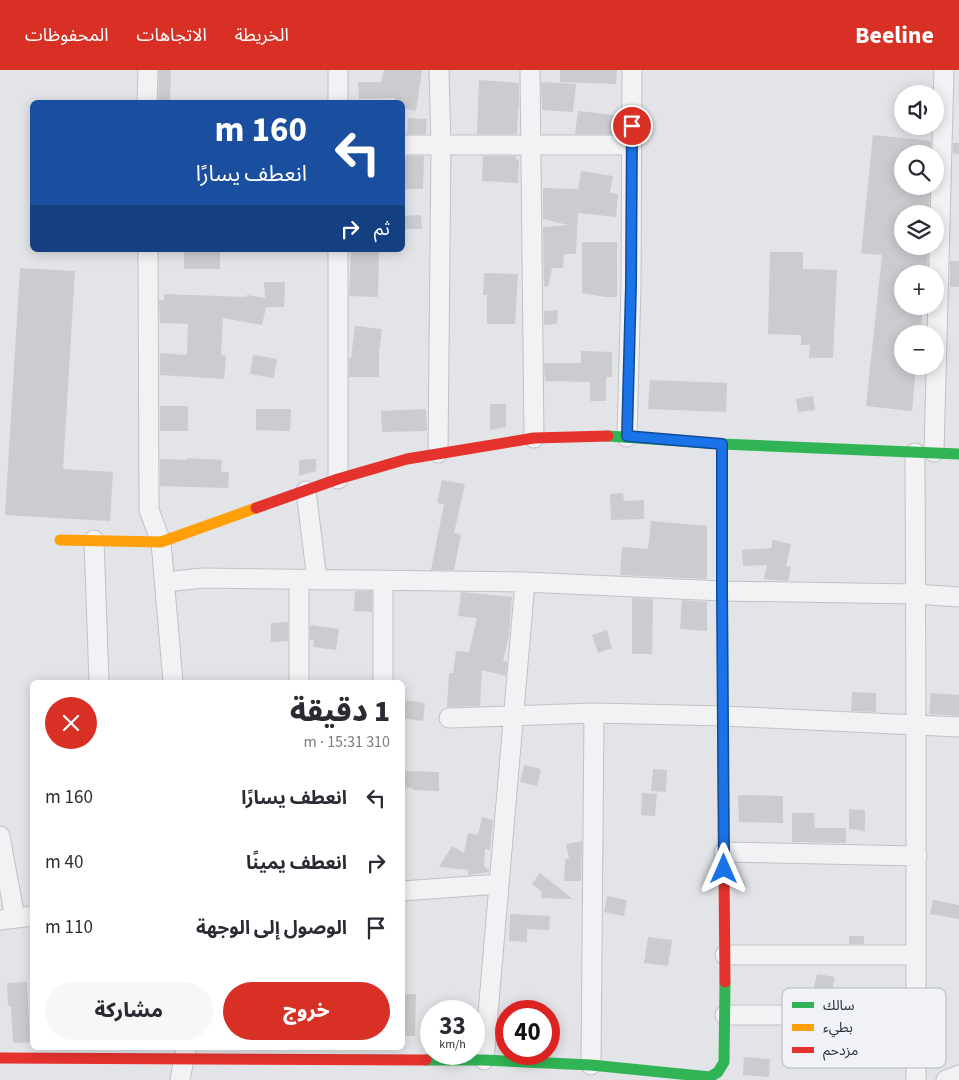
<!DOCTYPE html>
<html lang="ar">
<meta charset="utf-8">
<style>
:root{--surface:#fff;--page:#f7f7f7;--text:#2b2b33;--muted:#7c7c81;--accent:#d93025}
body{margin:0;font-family:"Source Sans 3","Noto Sans Arabic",sans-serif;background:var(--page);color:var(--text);direction:rtl;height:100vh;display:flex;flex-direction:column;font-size:19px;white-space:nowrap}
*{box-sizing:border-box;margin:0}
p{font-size:16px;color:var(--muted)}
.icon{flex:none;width:28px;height:28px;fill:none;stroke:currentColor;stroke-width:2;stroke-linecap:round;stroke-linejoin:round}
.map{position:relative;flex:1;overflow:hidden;direction:ltr}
.panel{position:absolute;left:30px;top:610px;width:375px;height:370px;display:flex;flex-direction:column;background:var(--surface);border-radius:8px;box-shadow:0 2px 12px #0003;direction:rtl}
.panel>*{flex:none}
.guide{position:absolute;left:30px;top:30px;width:375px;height:152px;border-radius:8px;box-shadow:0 2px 12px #0003;direction:rtl;background:#1a4fa0;color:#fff;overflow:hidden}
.tools{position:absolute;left:894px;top:15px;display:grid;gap:10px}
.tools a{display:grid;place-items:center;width:50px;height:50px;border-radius:50%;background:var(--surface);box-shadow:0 2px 12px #0003;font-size:25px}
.speed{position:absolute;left:420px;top:930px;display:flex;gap:10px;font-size:25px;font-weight:700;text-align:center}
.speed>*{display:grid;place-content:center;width:65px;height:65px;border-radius:50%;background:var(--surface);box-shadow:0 2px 12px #0003;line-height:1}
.speed small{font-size:12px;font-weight:400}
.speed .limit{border:8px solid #d22;background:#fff;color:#111}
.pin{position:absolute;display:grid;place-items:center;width:42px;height:42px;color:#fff;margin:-21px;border:2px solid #fff;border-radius:50%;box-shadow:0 1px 5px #0007}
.me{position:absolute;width:55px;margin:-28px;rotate:0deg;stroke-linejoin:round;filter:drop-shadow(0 0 4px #0008)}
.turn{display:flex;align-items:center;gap:18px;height:105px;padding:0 15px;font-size:22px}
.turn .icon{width:65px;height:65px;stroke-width:2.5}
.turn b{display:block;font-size:35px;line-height:42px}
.then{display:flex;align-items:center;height:48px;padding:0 15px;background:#0003;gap:10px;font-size:19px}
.round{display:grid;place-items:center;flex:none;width:52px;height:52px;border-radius:26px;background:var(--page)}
.headline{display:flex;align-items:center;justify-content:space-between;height:85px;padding:0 15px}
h1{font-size:30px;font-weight:800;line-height:38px}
.cta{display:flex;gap:10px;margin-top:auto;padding:10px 15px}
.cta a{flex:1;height:58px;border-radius:30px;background:var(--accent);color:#fff;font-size:20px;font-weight:800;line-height:58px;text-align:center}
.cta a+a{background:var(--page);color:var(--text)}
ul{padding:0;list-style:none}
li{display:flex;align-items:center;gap:15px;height:65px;padding:0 15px}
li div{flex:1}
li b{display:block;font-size:19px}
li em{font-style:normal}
header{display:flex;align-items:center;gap:30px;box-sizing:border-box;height:70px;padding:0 25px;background:var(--accent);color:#fff}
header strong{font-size:24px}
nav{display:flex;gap:28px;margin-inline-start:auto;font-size:18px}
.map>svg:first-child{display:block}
</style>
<header>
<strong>Beeline</strong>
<nav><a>الخريطة</a><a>الاتجاهات</a><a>المحفوظات</a></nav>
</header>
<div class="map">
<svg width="959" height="1010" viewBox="0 0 959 1010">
<rect width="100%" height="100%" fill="#e2e4e7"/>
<!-- building -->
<path fill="#cacccf" d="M159,0H171L170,32H158Z
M384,0H422L416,41L402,38V32H395V28L359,29L358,12H381Z
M560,0H617L616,14L560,12Z
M479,10L519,13V38L518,40L517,64H477Z
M541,12L576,14L573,42L542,40Z
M578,41L614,45L612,64H575Z
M408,48L427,49L426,64H407Z
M873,65L931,71V84H902V116H930L929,144H902V176H928L927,204H902V236H923L920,264H902V296H916L912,341L866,336L882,185L861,183Z
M953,73H959V84H953Z
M406,86H424L423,119H402V90H405Z
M483,86H516V89L519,90L518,113L482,111Z
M581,101L613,106L610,123L618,124L616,147L578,143L576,184H564L563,198H552L548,217L544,216L543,157L568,155L543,149V118L578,119Z
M421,145L422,159H402V146Z
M582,172H617V227H605L582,223Z
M184,180H220V199H184Z
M351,180H379L378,227L349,226Z
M770,182H803V199L837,200L833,288H809L810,275H801V265L768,264Z
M950,191H959V217H950Z
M20,198L75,201L63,399L113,402L110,451L5,445Z
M484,203L518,204L515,254H487V225H483Z
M264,212H285L284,237H266L262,255L223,248L221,285L226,286L224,309L160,305V283L187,285L188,254L160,253L159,230H164V224L246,227L247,225L265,228Z
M558,240L557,254L544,255V241Z
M355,256L382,259L379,284V307H349V288H351Z
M581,281L612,282V307H606V331H590V312L545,311L544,293H581Z
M253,285L277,289L274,308L250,304Z
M650,310L727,313L726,342L648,339Z
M813,326L815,340L798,342L796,329Z
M490,334H506V357L490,360Z
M160,336H188V361H160Z
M256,339H291L290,361L256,360Z
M426,339L427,361L382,362L381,341Z
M187,388L222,390L221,402H229L228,418L160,416V389L187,390Z
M316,389V401L299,406V390Z
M442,410L465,414L454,463L461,464L454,500H431L444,434L437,433Z
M623,423L624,431L644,430V449L611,450L610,424Z
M651,451L707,456V509L620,505L622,477L648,479Z
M773,470L791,474L786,496L791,497L788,511L764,509L767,495L743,496L742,480L771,478Z
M355,521H372V542L354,541Z
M461,522L512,527L509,565L503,591L507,592L506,606L482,600L480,636L447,637L449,603H453L456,581L469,582L477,548L458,546Z
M632,528L653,529L652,584H632Z
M682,530L707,532V561L680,559Z
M288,552V571L271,572V553Z
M310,555L339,559L336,580L313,577L314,570H310Z
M607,560L612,578L598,583L592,565Z
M852,622L876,623V642L851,641Z
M931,623L959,625V646L929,644Z
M402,630L425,633L423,651L402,648Z
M524,695L541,699L537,716L520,712Z
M653,699L667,700L666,722L651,721Z
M402,701L439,702V721L413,720V718L402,717Z
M642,723L657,724L655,746L641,745Z
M738,725L783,726V753L739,752Z
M849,739L865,740V761L849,759Z
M792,743H814L815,758H846V773L792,772Z
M482,747L493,750L490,780L485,779L484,796L489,800V802L468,805V800L439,797L452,776L464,783L468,763L478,765Z
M582,771L581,811H564L565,789H569L566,774Z
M540,803L573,829L541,828L542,822L532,814Z
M607,826L627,830L624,846L604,842Z
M933,830L959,835V849L930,844Z
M510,844L550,846L549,860L527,859V872L509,871Z
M849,866H864V874H849Z
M648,867L672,870L668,896L644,893Z
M817,904L835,907L831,925L813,921Z
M27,912L30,972L13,973L11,936H8L7,913Z
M402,924H416L415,966H402Z
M744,987L770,989L769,1007L743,1005Z"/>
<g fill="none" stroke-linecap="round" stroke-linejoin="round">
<defs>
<path id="street" d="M530,0L534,368
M147,32L148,0
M338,32V0
M402,75H631
M148,180L149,440L161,472L173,612
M338,180V409
M627,367L631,215L632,0
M934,382L944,0
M438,383L441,75L439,0
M915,383L916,655V1010
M306,421L317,510
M94,470L99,612
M299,510V612
M383,511V612
M165,512L203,508L525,512L722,521L915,524L959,527
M449,648L594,643L724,646L959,657
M0,766L15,848
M724,782L917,786
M402,821L499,814
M0,850L32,846
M725,885H915
M725,945H916
M484,990L525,512
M591,995L594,643
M180,1010L186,978
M946,1010L959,1005"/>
</defs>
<!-- street casing -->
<use href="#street" stroke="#c0c2c5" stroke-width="21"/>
<!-- street -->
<use href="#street" stroke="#f2f2f4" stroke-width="19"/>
<!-- fast -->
<path stroke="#30b455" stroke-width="11" d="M608,366L722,374L959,384
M722,374L723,689
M426,990H484L591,995L710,1007L718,1002L724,992L725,912"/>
<!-- slow -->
<path stroke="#ff9f0a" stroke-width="11" d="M60,470L161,472L256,438"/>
<!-- jam -->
<path stroke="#e5322d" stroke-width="11" d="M256,438L338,409L407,389L534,368L608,366
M723,689L725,912
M0,988L426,990"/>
</g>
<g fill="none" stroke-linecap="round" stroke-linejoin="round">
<defs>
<path id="route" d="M632,56L631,215L627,366L722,374V521L724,799"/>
</defs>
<!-- route casing -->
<use href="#route" stroke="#114b97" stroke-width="12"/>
<!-- route -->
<use href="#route" stroke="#1a73e8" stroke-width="9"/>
</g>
<!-- legend -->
<rect x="782" y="918" width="164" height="80" rx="8" fill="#f0f2f7" stroke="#b4b8c0" stroke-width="1"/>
<rect x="792" y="932" width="22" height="6" fill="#30b455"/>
<rect x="792" y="954" width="22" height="7" fill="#ff9f0a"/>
<rect x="792" y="977" width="22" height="6" fill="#e5322d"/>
<g font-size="14" fill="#282f41">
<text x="823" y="940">سالك</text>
<text x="823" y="962">بطيء</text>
<text x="823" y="985">مزدحم</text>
</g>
</svg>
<div class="tools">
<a><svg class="icon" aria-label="sound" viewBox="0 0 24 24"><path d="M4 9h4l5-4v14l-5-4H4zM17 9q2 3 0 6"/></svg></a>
<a><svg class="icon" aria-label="search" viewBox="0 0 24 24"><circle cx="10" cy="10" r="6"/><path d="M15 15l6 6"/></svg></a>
<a><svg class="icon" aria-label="layers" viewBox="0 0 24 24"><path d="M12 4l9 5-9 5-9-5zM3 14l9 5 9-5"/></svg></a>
<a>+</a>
<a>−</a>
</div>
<div class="speed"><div>33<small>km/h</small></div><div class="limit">40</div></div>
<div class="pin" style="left:632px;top:56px;background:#d93025"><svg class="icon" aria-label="arrive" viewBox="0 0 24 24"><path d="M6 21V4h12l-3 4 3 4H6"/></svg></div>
<svg class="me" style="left:724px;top:799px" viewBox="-20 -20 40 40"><path d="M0-17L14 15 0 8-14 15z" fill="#1a73e8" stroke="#fff" stroke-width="4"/></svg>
<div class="guide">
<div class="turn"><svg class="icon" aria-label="left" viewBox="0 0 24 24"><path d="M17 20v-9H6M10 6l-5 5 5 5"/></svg><div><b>160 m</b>انعطف يسارًا</div></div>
<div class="then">ثم<svg class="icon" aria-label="right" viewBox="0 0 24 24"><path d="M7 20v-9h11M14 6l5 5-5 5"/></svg></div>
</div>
<section class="panel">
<div class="headline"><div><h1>1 دقيقة</h1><p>310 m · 15:31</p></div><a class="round" style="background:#d93025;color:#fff"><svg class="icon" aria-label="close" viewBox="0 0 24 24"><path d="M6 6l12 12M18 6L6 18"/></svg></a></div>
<ul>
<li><svg class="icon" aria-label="left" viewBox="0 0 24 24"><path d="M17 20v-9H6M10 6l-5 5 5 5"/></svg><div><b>انعطف يسارًا</b></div><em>160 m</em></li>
<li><svg class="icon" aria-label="right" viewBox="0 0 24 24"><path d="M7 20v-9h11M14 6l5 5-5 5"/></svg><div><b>انعطف يمينًا</b></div><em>40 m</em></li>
<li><svg class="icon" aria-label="arrive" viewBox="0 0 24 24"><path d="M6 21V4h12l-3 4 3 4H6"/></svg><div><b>الوصول إلى الوجهة</b></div><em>110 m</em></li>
</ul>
<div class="cta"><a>خروج</a><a>مشاركة</a></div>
</section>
</div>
